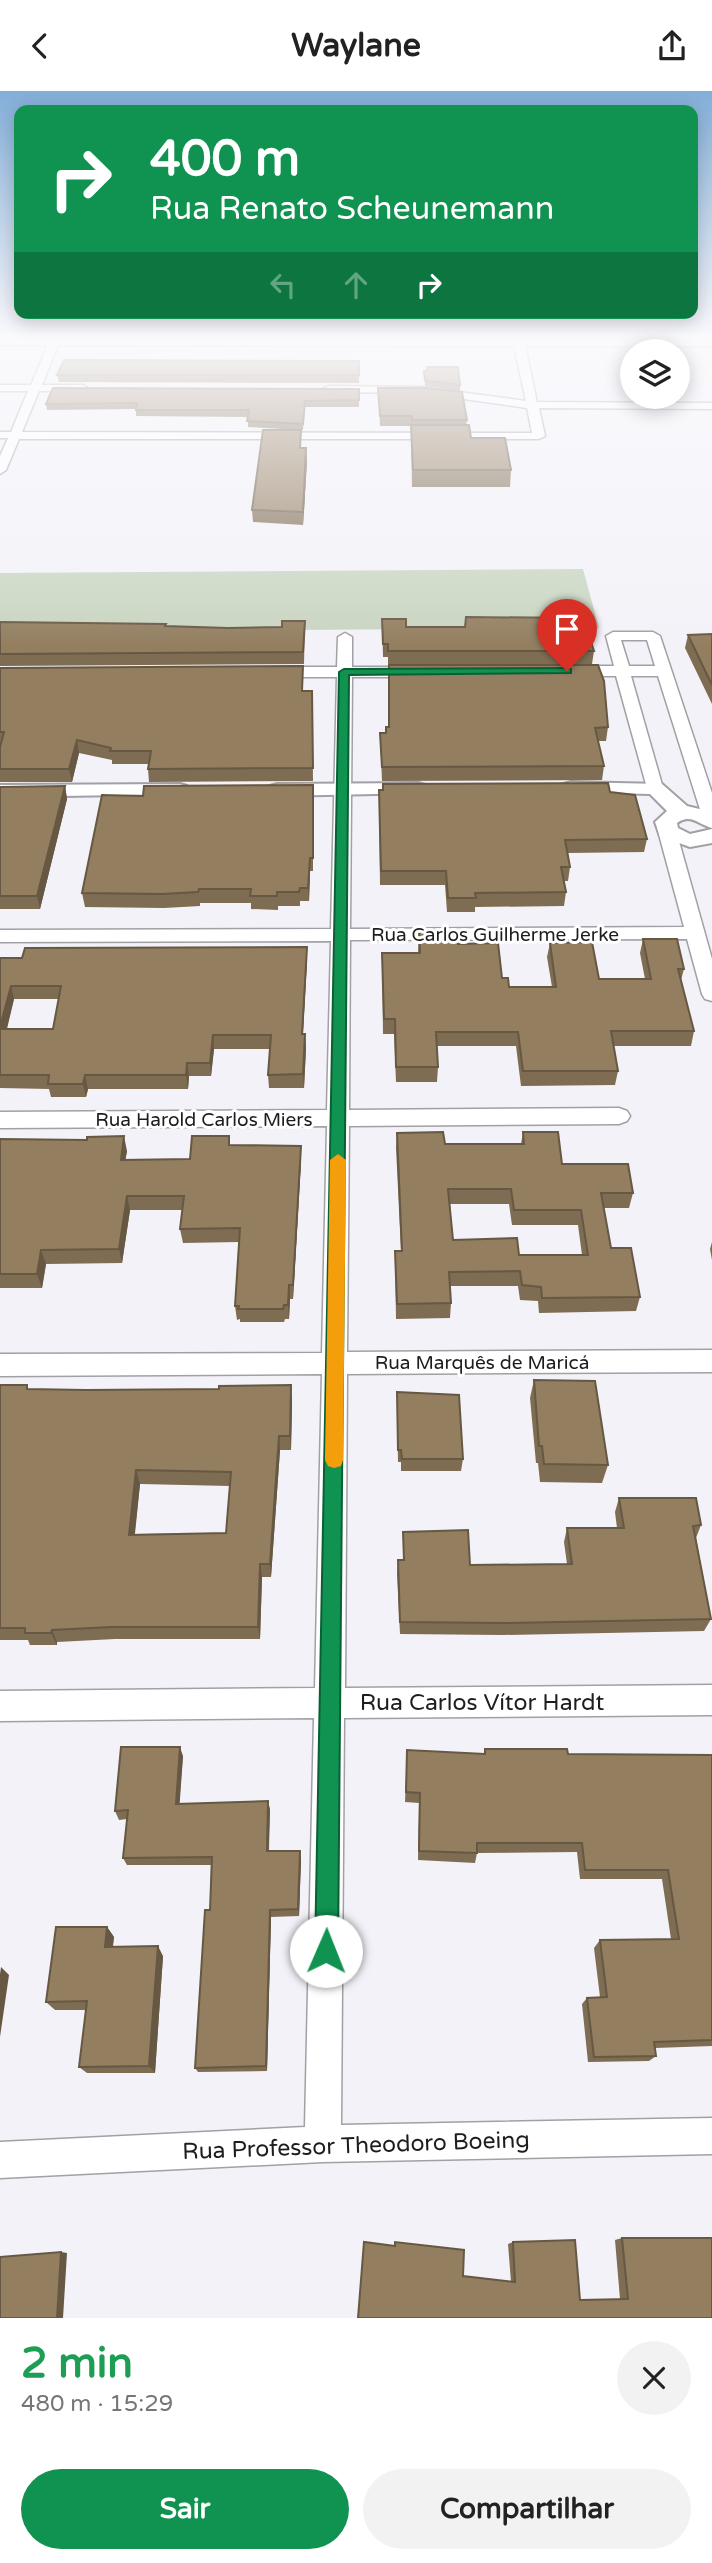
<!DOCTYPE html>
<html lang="pt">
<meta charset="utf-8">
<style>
:root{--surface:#fff;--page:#f2f2f2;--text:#222;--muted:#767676;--accent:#109351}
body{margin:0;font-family:"Varela Round",sans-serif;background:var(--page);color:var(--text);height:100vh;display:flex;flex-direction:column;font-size:26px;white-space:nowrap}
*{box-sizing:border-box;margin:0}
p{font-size:23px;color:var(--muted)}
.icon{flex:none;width:38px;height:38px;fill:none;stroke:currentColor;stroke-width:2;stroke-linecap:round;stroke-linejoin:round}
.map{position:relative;height:2227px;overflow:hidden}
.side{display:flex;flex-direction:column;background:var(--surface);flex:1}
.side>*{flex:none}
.top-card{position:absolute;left:14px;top:14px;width:684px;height:214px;border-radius:14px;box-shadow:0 4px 18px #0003;background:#109351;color:#fff;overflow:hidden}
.buttons{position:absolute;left:620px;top:248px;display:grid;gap:14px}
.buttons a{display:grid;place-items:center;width:70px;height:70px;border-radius:50%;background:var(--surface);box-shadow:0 4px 18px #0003;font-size:35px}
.pin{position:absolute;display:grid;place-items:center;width:60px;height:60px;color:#fff;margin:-72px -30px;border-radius:50% 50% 50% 0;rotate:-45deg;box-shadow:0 0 7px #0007}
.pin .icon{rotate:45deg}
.me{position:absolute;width:77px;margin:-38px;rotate:1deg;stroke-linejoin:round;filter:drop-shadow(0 0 5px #0008)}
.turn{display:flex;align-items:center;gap:24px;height:147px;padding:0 21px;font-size:32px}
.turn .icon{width:91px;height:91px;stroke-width:2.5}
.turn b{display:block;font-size:49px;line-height:60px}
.lanes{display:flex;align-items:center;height:66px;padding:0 21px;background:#0003;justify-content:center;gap:35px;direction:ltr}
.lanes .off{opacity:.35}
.round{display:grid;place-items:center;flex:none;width:74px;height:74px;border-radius:37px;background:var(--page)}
.head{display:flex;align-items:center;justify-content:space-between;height:119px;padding:0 21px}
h1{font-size:42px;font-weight:700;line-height:52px;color:#1e9e55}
.primary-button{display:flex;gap:14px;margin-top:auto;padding:14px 21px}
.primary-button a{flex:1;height:80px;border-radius:42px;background:var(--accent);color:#fff;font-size:28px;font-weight:700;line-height:80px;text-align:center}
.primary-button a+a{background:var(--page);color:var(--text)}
header{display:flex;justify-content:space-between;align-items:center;height:91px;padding:0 21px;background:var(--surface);font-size:32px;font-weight:700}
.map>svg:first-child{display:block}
</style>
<header><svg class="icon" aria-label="back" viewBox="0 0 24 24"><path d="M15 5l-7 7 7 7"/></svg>Waylane<svg class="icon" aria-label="share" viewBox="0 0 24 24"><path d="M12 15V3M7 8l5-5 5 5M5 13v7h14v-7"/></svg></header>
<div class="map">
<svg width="712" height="2227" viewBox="0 0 712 2227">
<rect width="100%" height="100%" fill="#f3f2f8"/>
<!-- green -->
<path fill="#c8d5c0" d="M583,478L599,537L0,541V482Z"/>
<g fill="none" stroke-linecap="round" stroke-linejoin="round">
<defs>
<path id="minor" d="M53,243H63L61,248L513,249L512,243H522L523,249H712V255H525L537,311L712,312V318L539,317L545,345L539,348H19L6,379L0,383V365L8,347H0V341H11L28,300H0V294H31L48,254H0V248H51ZM58,254L514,255L526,310L421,296L328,295L323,298L328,301L421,302L527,317L532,342L22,341L39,300H83L88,297L83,294H42Z
M613,541H653L660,545L712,702V733L703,728L658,585H631L663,697L655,702L647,697L616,585H570L562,580L570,575H614L606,545ZM621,549H647L655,575H629Z
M345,542L352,546V576H417L425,581L417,586H352L350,838L684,836L657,736L666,731L675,736L712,868V910L705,908L702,903L687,848L350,849L349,1019L619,1017L627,1020L630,1025L627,1030L619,1033L349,1035L347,1261L712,1259V1281L347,1283L345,1597L712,1594V1624L344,1627L341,2034L712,2027V2063L323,2071L0,2087V2051L305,2036L314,1627L0,1630V1600L315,1597L322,1283L0,1285V1263L322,1262L327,1035L0,1037V1021L327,1019L331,850L0,851V839L331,838L337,586H273L265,581L273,576H337L338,546Z"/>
<path id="tertiary" d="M571,691L662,693L687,715L712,721V737C699,734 691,722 677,732L678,737L690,743L712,738V752L690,756L660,745L655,731L667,720L650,703L564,701L561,697L564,693Z
M418,692L425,694L428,698L425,702L277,705L270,703L267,699L270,695L277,693Z
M180,693L187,695L190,699L187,703L0,706V694Z"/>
</defs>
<!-- minor casing -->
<use href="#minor" stroke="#a1a0a5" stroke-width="3"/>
<!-- tertiary casing -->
<use href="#tertiary" stroke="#a1a0a5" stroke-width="4"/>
<!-- minor -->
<use href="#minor" fill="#fff" fill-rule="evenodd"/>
<!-- tertiary -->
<use href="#tertiary" fill="#fff" fill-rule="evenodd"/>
</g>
<!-- wall -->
<path fill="#7e6c53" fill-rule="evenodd" d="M359,270V292L59,291L57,284Z
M424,280H427L460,294V300L425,295Z
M378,297L467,329L466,334L471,347L511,379L510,396H412L411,335H380Z
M359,298V316H305L303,339H301V357L307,370L303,434L253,431L252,419L297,339L248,336V326L136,325V318L47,319L46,313Z
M382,528L406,536L594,560L592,573H388V566H383Z
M305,530L304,573L0,575V531L166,533V535L228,537L282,536Z
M712,543V613L685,557L688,544Z
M0,577L303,588V600H312L313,690L149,691L148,678L149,673H112V669L79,662L72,691H0Z
M608,636L606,650H598L604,675L602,689L382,690L380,642Z
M313,694V780H310L309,810H300V815H278V819L251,818V812H200V815L164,817L85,816L82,802L143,705Z
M65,695L67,708L40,818H0V696Z
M610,701L647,748L644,761L568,762L570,776L568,790H564L566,801L564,815L475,816V821H447L445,794H380L379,713Z
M419,840L458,853L502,887L509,896H552L547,866L550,852L599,888H645L640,862L643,848L684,878L681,889L694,940L691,955H613L618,980L615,994L521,995L516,955H437L438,976L437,991H396L394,943H383L382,862H418Z
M0,867L307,869L303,943H305L306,957L304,997H269L268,984L270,958H214L211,985H189L188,998H88L86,1006H51L49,998L0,997ZM14,908H59L53,938H7Z
M523,1041L562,1073L633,1102L629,1117H604L611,1157L640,1206L636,1220L539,1222L538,1210L520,1209L518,1195H450L451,1212L450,1227L396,1228L395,1160H401L396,1057L397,1042L445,1053H521ZM450,1113H509L512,1134H578L582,1164H519L453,1149Z
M229,1045L230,1054L301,1055V1070L293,1208H290L289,1228H285L284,1231H240V1228L237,1229L235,1215L239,1151L183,1152L180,1138L182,1119H130L122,1172L46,1173L42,1197H0V1048L127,1060L125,1069L190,1068Z
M712,1151V1169L710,1158Z
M534,1289L608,1374L602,1392L540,1391L538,1372H536L530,1307Z
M0,1294L29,1298L292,1309L291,1359H280L271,1486H262L260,1548H115L57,1551V1554H30L28,1549H0ZM140,1393L230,1395L226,1442L135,1443Z
M397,1301L463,1368L461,1380H401V1371H398Z
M619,1407L701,1434L696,1447L711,1528L704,1540L503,1544L400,1543L397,1482L398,1469H403V1441L470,1474L567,1473L564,1451L567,1437H617L615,1421Z
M485,1658L568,1663L712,1664V1955L655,1957L656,1965L649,1970L588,1971L582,1913L587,1907L600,1906L594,1857L600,1849L671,1848L662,1788H580L577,1761L477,1762L475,1772L418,1769L419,1712L405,1711L407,1659L484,1663Z
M183,1665L179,1713L268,1710L270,1719L269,1760H300L301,1768L299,1825L271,1826L267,1980L198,1981L195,1977L210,1819L211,1774H127L123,1767L127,1728L119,1729L115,1720Z
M107,1836L114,1846L113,1856L163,1865L155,1982H87L79,1976L86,1919H55L46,1911Z
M622,2147L712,2227H358L394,2155L395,2151L463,2185L511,2191L508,2153L513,2151L580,2209L620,2208L615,2149Z"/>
<!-- shaded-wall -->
<path fill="#675843" d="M306,357L307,370L303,434V421Z
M77,649L79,662L72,691L69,678Z
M65,695L67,708L40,818L37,805Z
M310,767V780L309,810L308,797Z
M307,856V869L302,957V943Z
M11,895L14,908L3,952L0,936Z
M305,943L306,957L304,997L303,983Z
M213,944L214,958L211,985L210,972Z
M187,972L189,985L188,998L186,984Z
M85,984L88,998L86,1006L83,993Z
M124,1045L127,1060L123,1083L121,1069Z
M301,1055V1070L293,1208V1194Z
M127,1105L130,1119L122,1172L119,1158Z
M41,1159L46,1173L42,1197L37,1183Z
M289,1194L290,1208L289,1228L288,1214Z
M291,1294L292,1309L291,1359L290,1345Z
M279,1345L280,1359L271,1486L270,1473Z
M136,1379L140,1393L133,1457L129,1444Z
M260,1473L262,1486L260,1548L258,1536Z
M52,1539L57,1551V1554L51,1542Z
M180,1656L183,1665L179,1722L176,1713Z
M268,1710L270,1719L268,1768L267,1760Z
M300,1760L301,1768L299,1825L298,1818Z
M270,1819L271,1826L267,1980L266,1975Z
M107,1836L114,1846L111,1865L105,1856Z
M158,1855L163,1865L155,1982L149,1975Z
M1,1876L9,1884L0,1946V1883Z
M61,2161L67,2162L63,2227H57Z"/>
<!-- building -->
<path fill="#937e60" stroke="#675843" stroke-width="2" fill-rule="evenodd" d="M64,269L359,270V284H57Z
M427,276H458L460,294L425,289L424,280H427Z
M53,297L359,298V309L305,310L303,333L247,330L249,319H136L137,312L46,313Z
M378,297H426L462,301L467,329H412V325H380Z
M411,334H469L471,347H505L511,379H413Z
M263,339H301L300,357H306L303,421L252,419Z
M466,526L583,527L594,560H388V553H383L382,528H406V536H465Z
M282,530H305L303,561L0,563V531L166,533L165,535L228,537L282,536Z
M712,543V594L688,544Z
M389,574H598L604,590L608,636L595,637L604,675L382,676L380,642H386V636H389Z
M303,575L302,600H312L313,677L148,678L151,660H110L111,657L77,649L69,678H0V656L4,641H0V577Z
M608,692L610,701L635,704L647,748L565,749L570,776H561L566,801L475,802L476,807H448L446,780H381L379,699H383V693Z
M313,694V767H310L308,797H300L299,801H277V805H250L251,798H199L198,801L162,803L82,802L102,704L143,705L144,695Z
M65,695L37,805H0V696Z
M457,839L458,853L498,852L502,887H508L509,896H556L550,852L592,851L599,888H651L643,848H677L684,878H678L694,940H611L618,980H523L518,941H436L438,976H396L395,928H384L382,862H420L419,840Z
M307,856L302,943H305L303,983L268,984L271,944H213L210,972H187L186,984H85L83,993H48L49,984H0V938H53L61,895H11L0,936V867H22L25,857Z
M443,1041L445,1053H524L523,1041H558L562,1073H628L633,1102H601L611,1157H631L640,1206L542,1207L541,1196L522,1194L520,1180L449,1181L451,1212L397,1213L395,1160H402L397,1042ZM448,1098H511L514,1119H581L588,1164H519L517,1147L453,1149Z
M124,1045L121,1069L190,1068L192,1045H229V1054L301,1055L293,1194H289L288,1214H284L283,1218H238L239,1215H235L240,1137L180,1138L184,1105H127L119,1158L41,1159L37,1183H0V1048L87,1049V1046Z
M534,1289L595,1290L608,1374L544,1373L542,1355H539Z
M0,1294H27V1298L86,1299L219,1298V1295L291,1294L290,1345H279L270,1473H260L258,1536H111L52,1539L51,1542H25V1537H0ZM136,1379L231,1381L226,1442L129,1444Z
M397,1301L459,1304L463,1368H402L401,1359H398Z
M619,1407H696L701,1434L693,1435L711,1528L506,1532L400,1531L398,1469H404L403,1441L468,1439L470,1474L572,1473L567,1437H624Z
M121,1656H180L176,1713L268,1710L267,1760H300L298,1818L270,1819L266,1975L195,1977L205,1819H210L212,1766L123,1767L128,1719L115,1720Z
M485,1658H567L568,1663L712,1664V1949L654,1951L656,1965L594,1966L587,1907L607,1906L600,1849L679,1848L668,1779H585L582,1752H477V1762L419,1760L420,1702L406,1701L407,1659L485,1663Z
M56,1836H107L105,1856L158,1855L149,1975L79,1976L87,1910L46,1911Z
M622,2147H712V2227H358L364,2151L395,2155V2151L464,2159L463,2185L515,2191L513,2151L575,2149L580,2209L628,2208Z
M61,2161L57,2227H0V2166Z"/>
<!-- sky -->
<linearGradient id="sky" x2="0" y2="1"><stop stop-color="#83aed8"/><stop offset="0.44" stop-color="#faf9fc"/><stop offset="1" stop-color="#faf9fc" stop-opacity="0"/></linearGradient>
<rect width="712" height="555" fill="url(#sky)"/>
<!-- route -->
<path fill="#109351" stroke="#0a6035" stroke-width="2" d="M567,577L571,578V582L349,584L338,1860L335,1869L326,1872L318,1869L315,1860L339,581L344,578Z"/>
<!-- slow -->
<path fill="#f59e0b" d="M338,1063L346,1069L343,1369L341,1375L334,1377L328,1375L325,1369L330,1069Z"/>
<g text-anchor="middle" stroke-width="6" stroke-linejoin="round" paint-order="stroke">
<!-- street labels -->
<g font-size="19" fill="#1d1d1f" stroke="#fff">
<text x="495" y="850">Rua Carlos Guilherme Jerke</text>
<text x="204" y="1035">Rua Harold Carlos Miers</text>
<text x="482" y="1278">Rua Marquês de Maricá</text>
</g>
<!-- near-street labels -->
<g font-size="23" fill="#1d1d1f" stroke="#fff">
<text x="482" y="1619">Rua Carlos Vítor Hardt</text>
<text transform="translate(356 2054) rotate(-2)" y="8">Rua Professor Theodoro Boeing</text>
</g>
</g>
</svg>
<div class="buttons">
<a><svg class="icon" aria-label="layers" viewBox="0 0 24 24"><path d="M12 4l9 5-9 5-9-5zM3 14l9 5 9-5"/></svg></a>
</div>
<div class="pin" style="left:567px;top:580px;background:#d93025"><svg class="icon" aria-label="arrive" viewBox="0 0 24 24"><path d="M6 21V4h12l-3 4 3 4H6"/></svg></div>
<svg class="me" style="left:326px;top:1860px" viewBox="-20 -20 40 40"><circle r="19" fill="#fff"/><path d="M0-13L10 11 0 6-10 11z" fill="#109351"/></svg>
<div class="top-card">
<div class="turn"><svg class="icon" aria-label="right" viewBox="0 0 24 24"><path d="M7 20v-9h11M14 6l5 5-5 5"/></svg><div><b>400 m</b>Rua Renato Scheunemann</div></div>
<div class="lanes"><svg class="icon off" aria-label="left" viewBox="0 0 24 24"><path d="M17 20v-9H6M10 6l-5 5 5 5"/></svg><svg class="icon off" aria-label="ahead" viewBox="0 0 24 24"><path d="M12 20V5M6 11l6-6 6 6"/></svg><svg class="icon" aria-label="right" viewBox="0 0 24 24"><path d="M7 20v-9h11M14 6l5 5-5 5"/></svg></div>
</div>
</div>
<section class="side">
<div class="head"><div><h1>2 min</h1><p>480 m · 15:29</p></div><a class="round"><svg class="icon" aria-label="close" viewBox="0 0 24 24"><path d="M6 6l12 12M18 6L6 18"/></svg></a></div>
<div class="primary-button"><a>Sair</a><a>Compartilhar</a></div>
</section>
